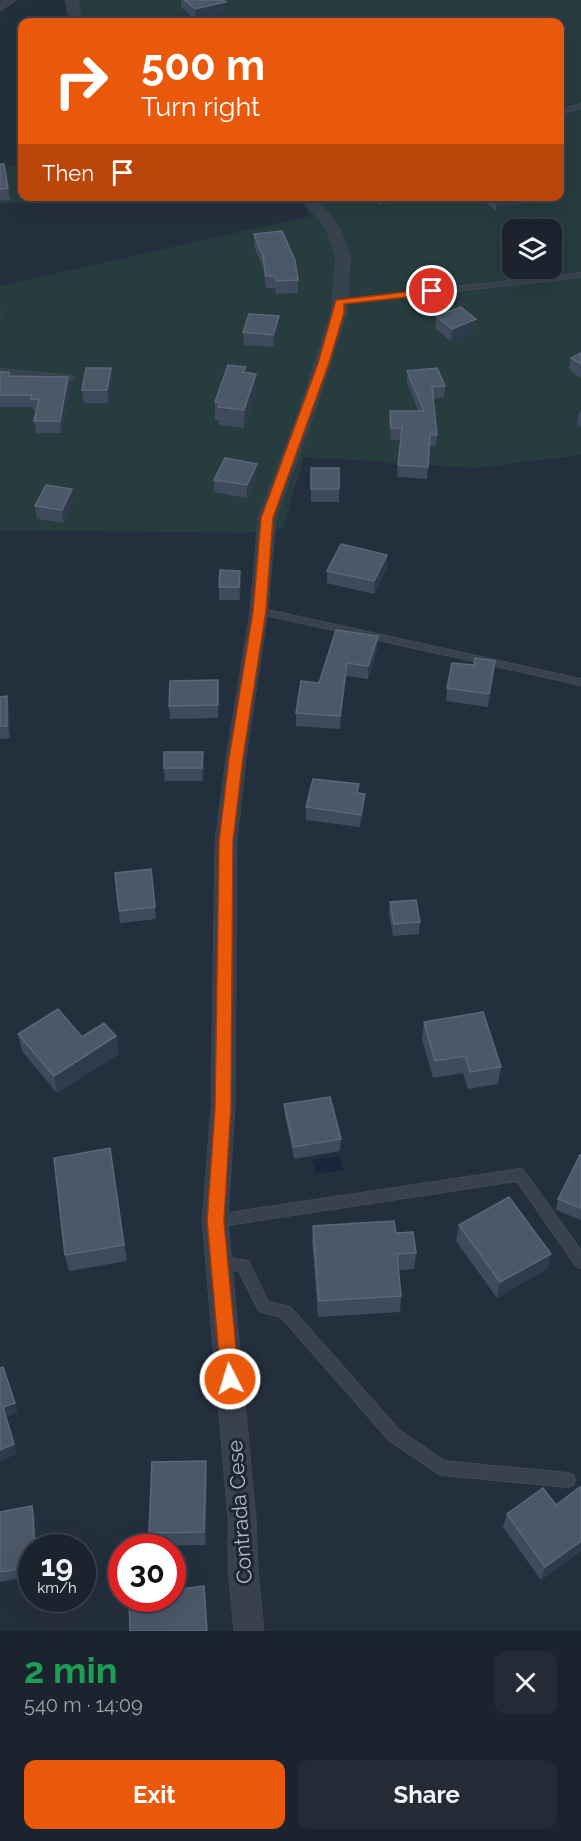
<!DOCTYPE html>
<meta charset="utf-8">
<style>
:root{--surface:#1b232e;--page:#242b36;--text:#f1f3f6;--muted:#a0a4aa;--line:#39404a;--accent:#ea580c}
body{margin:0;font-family:Raleway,sans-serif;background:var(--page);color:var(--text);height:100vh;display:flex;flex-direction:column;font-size:22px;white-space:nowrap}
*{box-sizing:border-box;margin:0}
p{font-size:20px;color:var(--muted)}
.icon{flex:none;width:33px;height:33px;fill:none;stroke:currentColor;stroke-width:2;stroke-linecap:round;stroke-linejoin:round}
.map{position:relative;height:1631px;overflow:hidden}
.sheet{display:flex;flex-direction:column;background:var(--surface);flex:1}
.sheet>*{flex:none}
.banner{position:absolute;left:18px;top:18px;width:546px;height:183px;border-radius:12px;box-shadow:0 6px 24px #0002,0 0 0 2px var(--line);background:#ea580c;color:#fff;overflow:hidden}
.fabs{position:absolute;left:502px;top:219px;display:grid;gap:12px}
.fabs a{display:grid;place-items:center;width:60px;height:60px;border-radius:12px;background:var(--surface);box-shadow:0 6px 24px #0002,0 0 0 2px var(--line);font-size:30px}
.speed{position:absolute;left:18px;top:1534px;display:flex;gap:12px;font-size:30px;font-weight:700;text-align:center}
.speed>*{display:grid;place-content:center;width:78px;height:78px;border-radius:50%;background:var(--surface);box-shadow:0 6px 24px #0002,0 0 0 2px var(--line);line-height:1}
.speed small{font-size:15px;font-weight:400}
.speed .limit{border:9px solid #d22;background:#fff;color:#111}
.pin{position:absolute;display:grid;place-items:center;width:51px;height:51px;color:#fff;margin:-26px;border:3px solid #fff;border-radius:50%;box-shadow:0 2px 6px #0007}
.me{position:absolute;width:66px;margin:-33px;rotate:355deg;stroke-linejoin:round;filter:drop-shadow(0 0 4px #0008)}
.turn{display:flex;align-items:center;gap:21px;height:126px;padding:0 24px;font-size:27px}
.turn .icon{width:78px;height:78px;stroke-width:2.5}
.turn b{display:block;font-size:42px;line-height:51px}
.then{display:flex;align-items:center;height:57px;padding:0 24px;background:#0003;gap:12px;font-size:22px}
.round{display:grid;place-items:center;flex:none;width:63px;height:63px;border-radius:12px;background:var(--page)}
.summary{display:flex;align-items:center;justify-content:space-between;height:102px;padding:0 24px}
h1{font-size:36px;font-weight:700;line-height:45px;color:#1e9e55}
.action{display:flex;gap:12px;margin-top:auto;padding:12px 24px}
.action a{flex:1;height:69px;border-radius:12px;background:var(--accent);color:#fff;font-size:24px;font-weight:700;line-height:69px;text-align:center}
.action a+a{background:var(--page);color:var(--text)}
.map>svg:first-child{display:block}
</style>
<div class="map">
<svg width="581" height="1631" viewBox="0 0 581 1631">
<rect width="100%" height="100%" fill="#242f3e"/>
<!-- green -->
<path fill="#263c3f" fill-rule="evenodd" d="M65,0H581V455L476,468L304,457L283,528L247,533L0,530V286L310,216L298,197L560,196V22H70ZM513,230H552V268H513Z
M22,166V196L97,197L0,204V167Z"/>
<!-- water -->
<path fill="#17263c" d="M340,1156L343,1170L316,1174L312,1160Z"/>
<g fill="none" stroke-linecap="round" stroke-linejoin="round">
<defs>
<path id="lane" d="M581,104V108L560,114V110Z
M581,273V277L339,304L335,302L339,300Z
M0,369L70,376L74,378L70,380L0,373Z
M259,608L581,679V685L256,613L254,611Z
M520,1169L524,1171L581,1251V1268L576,1266L517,1181L215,1227L210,1225L209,1221L210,1217L215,1215Z
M220,1256L248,1261L268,1302L290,1307L399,1430L444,1461L568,1473L573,1475L575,1480L573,1485L568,1487L442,1475L437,1473L389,1440L281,1317L259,1311L239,1271L215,1266L213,1262L215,1258Z"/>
<path id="street" d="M3,0H17L0,11V2Z
M66,0H78L82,22H70Z
M300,196H315L340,228L350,258L347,313L313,417L276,518L268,611L246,758L237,841L235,1107L228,1221L256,1519L258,1570L264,1631H234L228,1570V1519L202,1221L211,1107L215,841L226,758L250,611L258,518L297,417L331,313L336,258L326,229Z"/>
</defs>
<!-- lane casing -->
<use href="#lane" stroke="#414a57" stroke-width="2"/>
<!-- street casing -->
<use href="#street" stroke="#414a57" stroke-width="1"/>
<!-- lane -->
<use href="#lane" fill="#38414e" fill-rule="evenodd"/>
<!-- street -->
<use href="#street" fill="#38414e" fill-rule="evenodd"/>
</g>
<!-- wall -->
<path fill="#3f4b5c" d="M181,0H223L226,13L196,20L181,7Z
M0,164H4L10,200L0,201Z
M355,196H402V199L382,205Z
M478,196H525L524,203L496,211Z
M254,234L298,280V293L276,294L275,288H266L263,268L254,246Z
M279,316V328L274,347L244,345L243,332Z
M436,316L474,331L451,341L435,328Z
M581,353V378L569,370L571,358Z
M111,368L112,381L108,403H84L82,390Z
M407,371L445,386L444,397L433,399L437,435L436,446H429L427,479L397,477L400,440H391L389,422L390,411H418L407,382Z
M0,372L10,376L68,377L70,389L61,433H36L34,421L36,411H33V407H0Z
M246,373L256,374V392L244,428L219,425V420H215V402Z
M581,411V427L577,424L579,412Z
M257,464V476L247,498L214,492V480Z
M311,468L339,489V502H311Z
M74,501L64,523L37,519L35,506Z
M387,555V567L374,594L327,583V571Z
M240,571V600H219V587Z
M378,636L377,649L368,679L346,676L340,729L296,726V713L319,683Z
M494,673L488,707L446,701L447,688Z
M218,693V718L170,719L169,706Z
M0,697L9,709L10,738L0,739Z
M204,765L203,781H165L164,768Z
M359,784L358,794L364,807L360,827L306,820V807Z
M151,869L156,919L120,923L119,911Z
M390,902L420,922L419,934L393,936L389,914Z
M424,1022L501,1067L498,1084L468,1089L463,1073L433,1078L422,1039Z
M18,1034L82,1037L116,1036L119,1054L57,1093L22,1051Z
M284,1104L341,1139L340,1151L294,1159L285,1116Z
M110,1148L127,1261L69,1271L65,1255Z
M581,1156V1220L556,1210L558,1199Z
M459,1225L551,1254L547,1269L497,1298L456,1241Z
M313,1226L396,1233L416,1253L414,1269L398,1270L401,1296L400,1312L318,1317L312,1242Z
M207,1475L206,1545L151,1546L149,1533Z
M581,1489V1551L541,1580L503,1527L507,1514L556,1505Z
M32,1506L35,1515L32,1548V1576L0,1582V1512Z"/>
<!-- shaded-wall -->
<path fill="#2f3b4b" d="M226,2V13L196,20L195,9Z
M382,196H402V199L382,205Z
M507,196H525L524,203L496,211L497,199Z
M0,306H2L4,318H0Z
M279,316V328L274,347L273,335Z
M476,319L474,331L451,341L452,329Z
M111,368L112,381L108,403L107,390Z
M256,374V392L244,428V410Z
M68,377L70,389L61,433L60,421Z
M257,464V476L247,498V485Z
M72,489L74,501L64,523L62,510Z
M387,555V567L374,594V581Z
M240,571L241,584L240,600L239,587Z
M378,636L377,649L368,679V666Z
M495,661L494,673L488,707L489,694Z
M347,663L346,676L340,729V716Z
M7,696L9,709L10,738L7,726Z
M203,752L204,765L203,781L202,768Z
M365,794L364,807L360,827L361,815Z
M116,1036L119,1054L57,1093L54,1076Z
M551,1254L547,1269L497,1298L500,1282Z
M15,1403L18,1413L6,1417L3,1407Z
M14,1444L17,1454L0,1461V1450Z
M206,1461L207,1475L206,1545L204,1532Z
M32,1506L35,1515L37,1548H35Z
M581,1541V1551L541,1580L545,1567Z"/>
<!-- building -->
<path fill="#4b5868" stroke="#5c6777" stroke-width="1.5" d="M185,0H223L226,2L195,9Z
M0,164H4L8,188L0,189Z
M493,196H507L497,199Z
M282,231L295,260L298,280L276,281L275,276H266L263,256L254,234Z
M461,307L476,319L452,329L436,316Z
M249,314L279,316L273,335L243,332Z
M581,353V364L571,358Z
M228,365L246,367L243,372L256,374L244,410L218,407L220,402H215Z
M86,368H111L107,390H82Z
M437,368L445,386L432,387L437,435L430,434L428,467L398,465L402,428H391L390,411H424L407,371Z
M0,372H9V376L68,377L60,421H34L39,399H31L32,395H0Z
M225,458L257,464L247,485L214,480Z
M311,468H339V489H311Z
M46,485L72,489L62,510L35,506Z
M341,544L387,555L374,581L327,571Z
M220,570L240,571L239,587H219Z
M336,630L378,636L368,666L347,663L340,716L296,713L301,681L319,683Z
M475,658L495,661L489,694L447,688L452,663L474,665Z
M218,680V705L169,706L170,681Z
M7,696V726H0V697Z
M164,752H203L202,768H164Z
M313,779L359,784L357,793L365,794L361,815L306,807Z
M151,869L155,907L119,911L115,873Z
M416,900L420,922L394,924L390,902Z
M58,1009L82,1037L104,1023L116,1036L54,1076L18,1034Z
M483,1012L501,1067L470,1072L465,1056L435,1061L424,1022Z
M330,1097L341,1139L294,1147L284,1104Z
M110,1148L124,1245L65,1255L54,1158Z
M580,1155L581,1156V1208L558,1199Z
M509,1197L551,1254L500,1282L459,1225Z
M394,1221L396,1233L413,1232L416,1253L397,1254L401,1296L319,1301L313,1226Z
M3,1367L15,1403L3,1407L14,1444L0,1450V1368Z
M206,1461L204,1532L149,1533L152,1462Z
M580,1487L581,1489V1541L545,1567L507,1514L543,1488L556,1505Z
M32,1506L35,1548H32V1567L0,1572V1512Z
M204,1586L207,1631H130L129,1599H172V1590Z"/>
<!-- route -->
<path fill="#ea580c" stroke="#983908" stroke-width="1.5" d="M432,289L437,291L435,294L344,304V313L329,363L273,518L266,611L243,758L233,841L231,1107L224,1221L239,1379L236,1385L230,1387L223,1385L221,1379L207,1221L215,1107L219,841L229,758L253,611L261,518L318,363L336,300Z"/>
<g text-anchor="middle" stroke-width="6" stroke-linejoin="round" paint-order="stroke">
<!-- street labels -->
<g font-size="21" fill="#b4bcc9" stroke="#1d2633">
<text transform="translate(240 1512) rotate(-94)" y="7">Contrada Cese</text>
</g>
</g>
</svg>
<div class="fabs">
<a><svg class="icon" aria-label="layers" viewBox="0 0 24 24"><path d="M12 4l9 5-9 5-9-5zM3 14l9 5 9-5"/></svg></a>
</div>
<div class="speed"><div>19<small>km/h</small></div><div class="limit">30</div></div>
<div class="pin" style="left:432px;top:291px;background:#d93025"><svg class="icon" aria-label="arrive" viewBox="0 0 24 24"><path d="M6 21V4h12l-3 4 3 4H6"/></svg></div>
<svg class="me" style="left:230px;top:1379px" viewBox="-20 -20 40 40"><circle r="17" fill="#ea580c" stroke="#fff" stroke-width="3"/><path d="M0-11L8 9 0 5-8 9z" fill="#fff"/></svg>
<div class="banner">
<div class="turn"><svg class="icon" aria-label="right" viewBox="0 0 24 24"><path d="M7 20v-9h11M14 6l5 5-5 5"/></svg><div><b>500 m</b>Turn right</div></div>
<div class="then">Then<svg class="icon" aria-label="arrive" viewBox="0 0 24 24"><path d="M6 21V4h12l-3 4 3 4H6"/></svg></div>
</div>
</div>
<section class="sheet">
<div class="summary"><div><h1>2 min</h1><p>540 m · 14:09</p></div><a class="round"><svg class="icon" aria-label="close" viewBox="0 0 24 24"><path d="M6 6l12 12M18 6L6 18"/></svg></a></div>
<div class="action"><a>Exit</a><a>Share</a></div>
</section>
